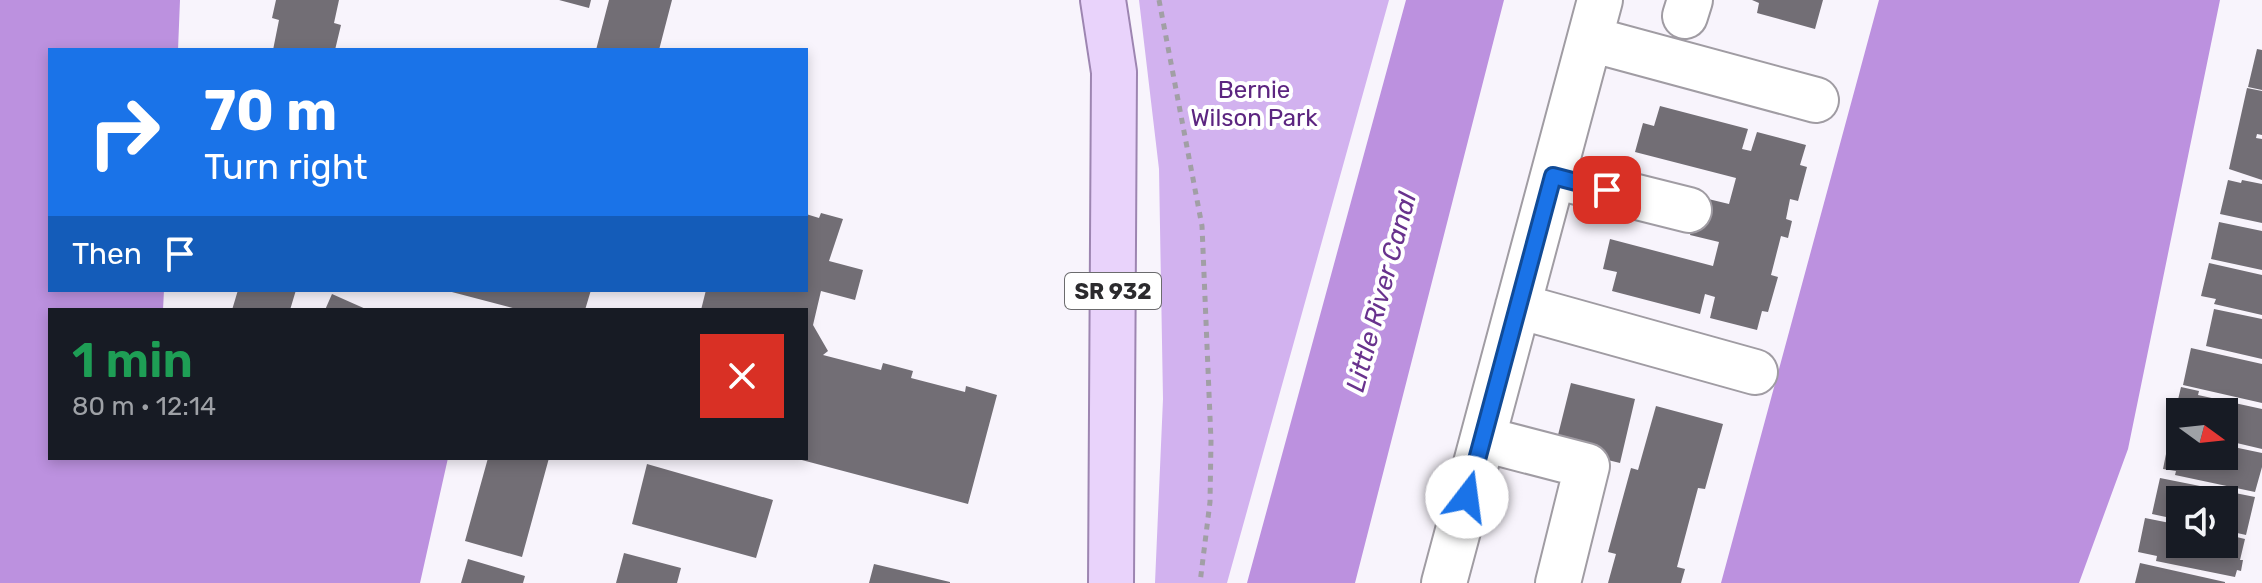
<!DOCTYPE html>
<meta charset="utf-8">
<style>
:root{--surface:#171b24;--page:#242831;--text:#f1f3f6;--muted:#9ea1a6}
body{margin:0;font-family:Rubik,sans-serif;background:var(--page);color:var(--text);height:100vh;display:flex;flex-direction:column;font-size:30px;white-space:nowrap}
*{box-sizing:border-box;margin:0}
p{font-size:26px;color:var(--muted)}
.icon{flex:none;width:44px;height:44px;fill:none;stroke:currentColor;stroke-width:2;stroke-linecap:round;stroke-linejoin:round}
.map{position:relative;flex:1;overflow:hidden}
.sheet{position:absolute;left:48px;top:308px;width:760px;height:152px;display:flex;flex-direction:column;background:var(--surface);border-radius:0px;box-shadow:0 4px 12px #0003}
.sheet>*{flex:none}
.hud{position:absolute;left:48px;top:48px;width:760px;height:244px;border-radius:0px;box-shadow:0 4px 12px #0003;background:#1a73e8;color:#fff;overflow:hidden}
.needle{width:52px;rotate:105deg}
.fabs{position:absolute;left:2166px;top:398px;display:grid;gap:16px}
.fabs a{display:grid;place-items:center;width:72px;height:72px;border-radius:0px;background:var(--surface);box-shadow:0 4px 12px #0003;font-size:40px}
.pin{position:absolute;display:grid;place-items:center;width:68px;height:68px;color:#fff;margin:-34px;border-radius:16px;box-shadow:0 4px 12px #0006}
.me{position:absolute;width:88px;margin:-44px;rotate:15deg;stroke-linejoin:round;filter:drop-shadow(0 0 6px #0008)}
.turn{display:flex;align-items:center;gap:28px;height:168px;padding:0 24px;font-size:36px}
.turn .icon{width:104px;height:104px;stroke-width:2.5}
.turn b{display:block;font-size:56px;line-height:68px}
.then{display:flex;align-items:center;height:76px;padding:0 24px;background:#0003;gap:16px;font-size:30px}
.round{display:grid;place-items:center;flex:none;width:84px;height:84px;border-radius:0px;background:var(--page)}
.headline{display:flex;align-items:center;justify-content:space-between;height:136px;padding:0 24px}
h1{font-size:48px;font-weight:600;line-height:60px;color:#1e9e55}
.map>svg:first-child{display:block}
</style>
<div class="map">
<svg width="2262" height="583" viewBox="0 0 2262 583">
<rect width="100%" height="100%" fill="#f8f4fc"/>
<!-- green -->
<path fill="#d2b2ef" d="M1139,0H1389L1227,583H1155L1163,399L1159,169Z"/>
<!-- water -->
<path fill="#bc91df" d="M0,0H180L178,50H50V290H164L163,310H50V458H448L420,583H0Z
M1406,0H1504L1355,583H1247Z
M1879,0H2220L2128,449L2079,583H1721Z"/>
<!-- building -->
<path fill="#726e75" d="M276,0H339L334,23L341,25L335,50H273L279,20L272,18Z
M559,0H591L589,8Z
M609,0H672L659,50H596Z
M1752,0H1823L1815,29L1757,13L1759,3Z
M2257,49L2262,50V90L2248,87Z
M2247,88L2262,91V135L2257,134L2256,138L2262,139V180L2229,169Z
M1660,106L1748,129L1742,149L1751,151L1757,132L1806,145L1800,165L1807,167L1798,201L1790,199L1786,219L1792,221L1788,238L1781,236L1771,275L1778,277L1768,312L1762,311L1757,330L1710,318L1715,297L1705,294L1700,314L1612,291L1617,272L1603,269L1610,239L1713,266L1719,242L1690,235L1700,197L1729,204L1736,178L1635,152L1643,123L1654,126Z
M2228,180L2241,183L2242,180L2262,184V223L2220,214Z
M821,213L843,219L829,261L863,270L855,300L821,291L813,325L828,351L823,355L881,370L883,363L913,371L911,378L965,392L966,386L997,395L968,504L798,459L806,458V310H701L706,290H806V214L819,218Z
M2219,222L2262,231V270L2211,259Z
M2209,263L2262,275V315L2214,304L2216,299L2201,296Z
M238,290H296L290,310H232Z
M591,290L585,310H520L448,291Z
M332,294L368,310H325Z
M2214,309L2262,319V359L2206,346Z
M2191,348L2262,364V403L2183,385Z
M1571,383L1635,399L1620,463L1555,447Z
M2181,387L2199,391L2198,395L2262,409V449L2224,440V412H2180V431L2171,429Z
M1656,406L1723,424L1705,489L1698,488L1677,567L1685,569L1681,583H1608L1616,554L1608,552L1631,468L1638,470Z
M2170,434L2180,436V456H2224V445L2262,453V467L2255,492L2175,475L2176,471L2163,469Z
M488,458H549L522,557L465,541Z
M647,464L773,500L756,558L632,524Z
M2160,478L2255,497L2246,535L2224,530V500H2180V520L2152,514Z
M2145,518L2180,525V544H2224V534L2245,539L2240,560H2243L2241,571L2237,570L2235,577L2156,561L2157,556L2138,552Z
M624,553L681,568L677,583H616Z
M468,559L525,576L523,583H461Z
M2140,563L2225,582V583H2135Z
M874,564L950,582V583H869Z"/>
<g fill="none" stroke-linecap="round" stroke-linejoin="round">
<defs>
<path id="minor" d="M1685,16L1690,0
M1590,39L1816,100
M1553,176L1689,210
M1518,306L1755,372
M1483,439L1587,466L1558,583
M1444,583L1600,0"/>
<path id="major" d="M1103,0L1114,72L1111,583"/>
</defs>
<!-- minor casing -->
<use href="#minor" stroke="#a09ca3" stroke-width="48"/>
<!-- major casing -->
<use href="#major" stroke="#9d85b1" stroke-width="48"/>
<!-- path -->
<path stroke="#a19fa5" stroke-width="5" stroke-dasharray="6 6" stroke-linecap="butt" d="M1159,0L1202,226L1211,441L1210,502L1200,583"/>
<!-- minor -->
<use href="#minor" stroke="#fff" stroke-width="44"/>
<!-- major -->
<use href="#major" stroke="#e9d3fb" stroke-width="44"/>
</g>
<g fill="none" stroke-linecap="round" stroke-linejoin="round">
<defs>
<path id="route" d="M1467,497L1553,176L1607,190"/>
</defs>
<!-- route casing -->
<use href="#route" stroke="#114b97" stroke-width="20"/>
<!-- route -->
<use href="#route" stroke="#1a73e8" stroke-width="14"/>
</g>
<g text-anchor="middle" stroke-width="8" stroke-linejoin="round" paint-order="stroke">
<!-- shield labels -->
<rect fill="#fff" stroke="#6b6b6d" stroke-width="2" x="1065" y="273" width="96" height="36" rx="6"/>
<g font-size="22" font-weight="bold" fill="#2c2b2e">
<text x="1113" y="299">SR 932</text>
</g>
<!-- park labels -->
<g font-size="24" fill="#5c2580" stroke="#fff">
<text x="1254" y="98">Bernie<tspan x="1254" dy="28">Wilson Park</tspan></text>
</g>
<!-- water labels -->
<g font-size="26" font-style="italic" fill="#68328d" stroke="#fff">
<text transform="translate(1381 292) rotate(-75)" y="9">Little River Canal</text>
</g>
</g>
</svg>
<div class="fabs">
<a><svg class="needle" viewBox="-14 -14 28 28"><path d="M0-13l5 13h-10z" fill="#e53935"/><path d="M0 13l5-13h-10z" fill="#9ea1a6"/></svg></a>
<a><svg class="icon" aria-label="sound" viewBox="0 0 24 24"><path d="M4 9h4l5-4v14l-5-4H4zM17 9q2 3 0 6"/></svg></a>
</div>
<div class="pin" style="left:1607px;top:190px;background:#d93025"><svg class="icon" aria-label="arrive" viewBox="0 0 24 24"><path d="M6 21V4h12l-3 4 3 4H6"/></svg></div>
<svg class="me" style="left:1467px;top:497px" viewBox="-20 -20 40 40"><circle r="19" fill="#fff"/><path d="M0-13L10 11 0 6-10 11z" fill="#1a73e8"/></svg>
<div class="hud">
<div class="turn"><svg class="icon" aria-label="right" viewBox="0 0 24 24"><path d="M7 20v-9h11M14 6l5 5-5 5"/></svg><div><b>70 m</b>Turn right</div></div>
<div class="then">Then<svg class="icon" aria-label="arrive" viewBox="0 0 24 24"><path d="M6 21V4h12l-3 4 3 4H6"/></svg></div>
</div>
<section class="sheet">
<div class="headline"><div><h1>1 min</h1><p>80 m · 12:14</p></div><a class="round" style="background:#d93025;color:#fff"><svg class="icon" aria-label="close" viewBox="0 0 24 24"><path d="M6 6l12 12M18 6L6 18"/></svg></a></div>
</section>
</div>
